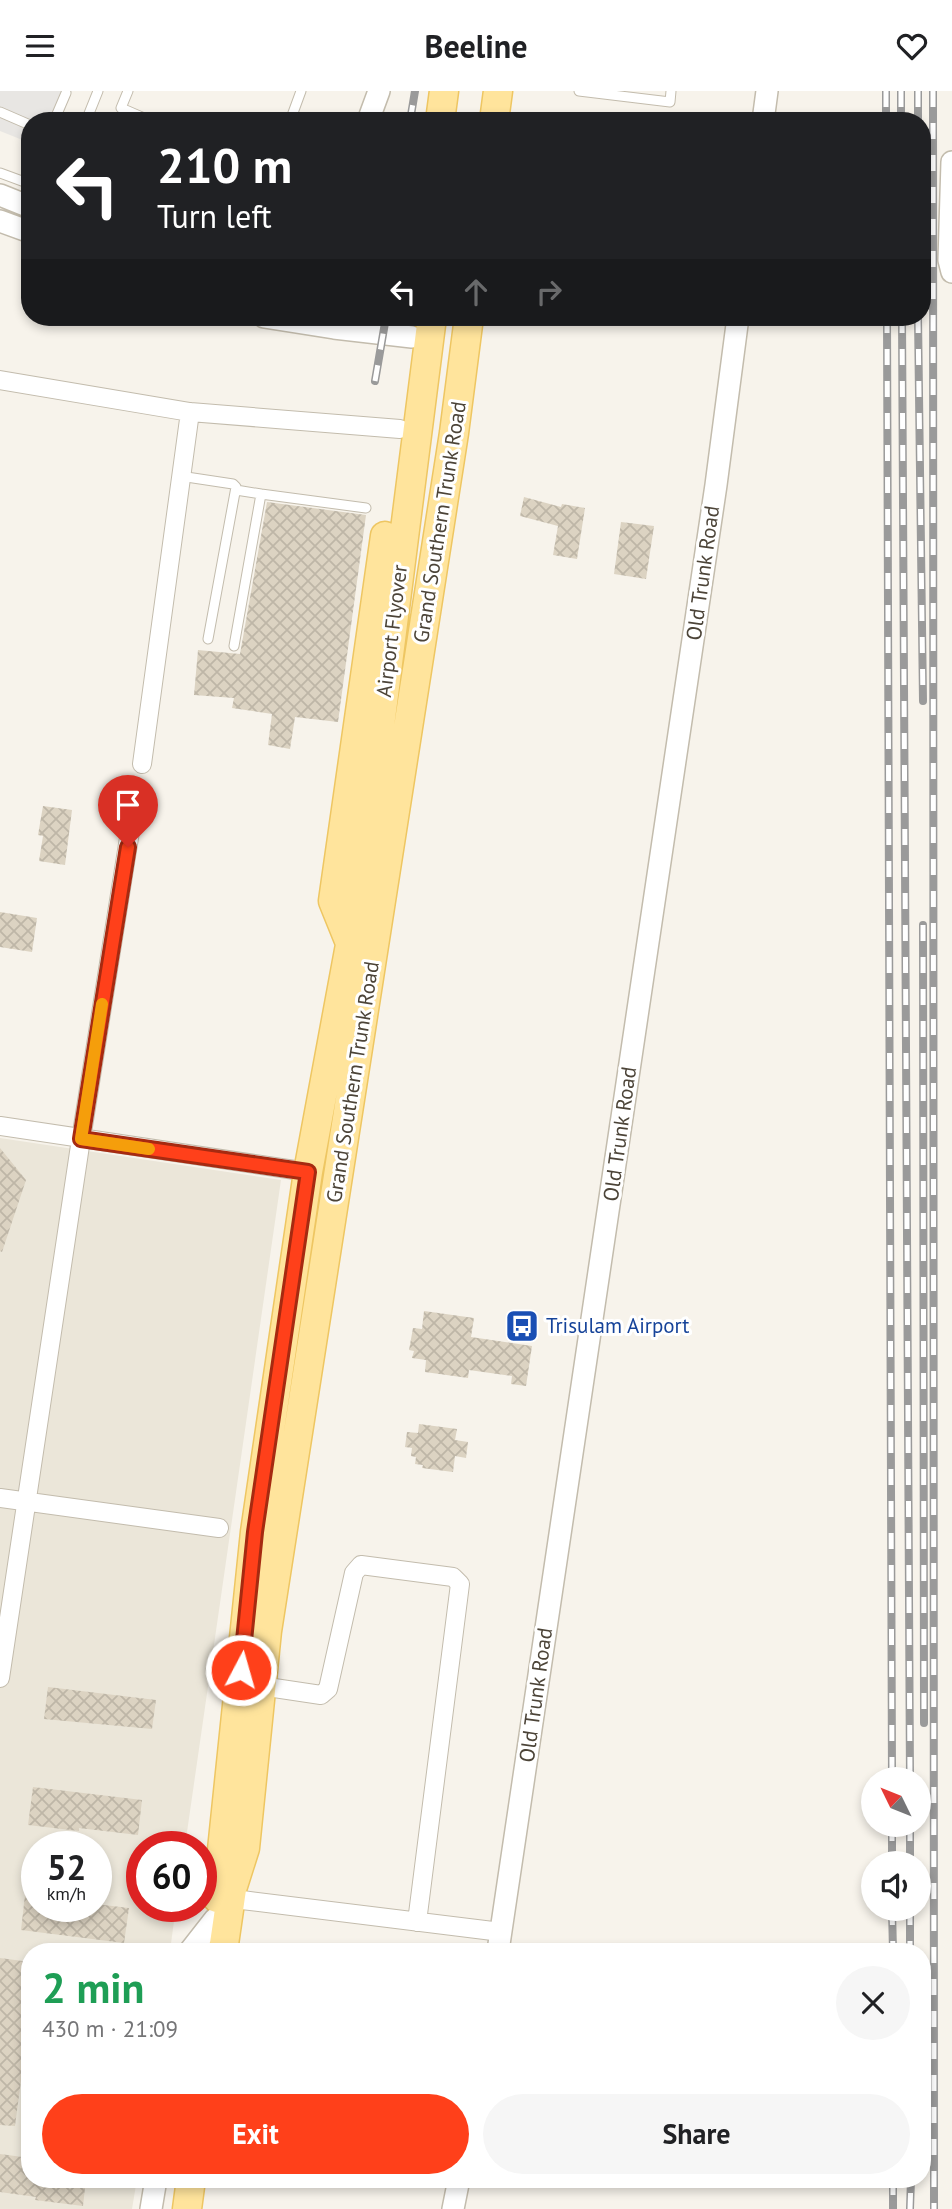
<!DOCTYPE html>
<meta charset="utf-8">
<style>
:root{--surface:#fff;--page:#f6f6f6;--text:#202124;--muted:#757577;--accent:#ff401a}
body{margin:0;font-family:"PT Sans",sans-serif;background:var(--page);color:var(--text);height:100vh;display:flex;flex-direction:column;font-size:26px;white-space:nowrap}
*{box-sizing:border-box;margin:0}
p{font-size:23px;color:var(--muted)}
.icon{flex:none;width:38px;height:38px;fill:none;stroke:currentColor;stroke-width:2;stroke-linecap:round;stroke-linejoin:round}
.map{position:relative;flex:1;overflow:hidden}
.drawer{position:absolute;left:21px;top:1852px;width:910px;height:245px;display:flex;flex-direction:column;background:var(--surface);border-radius:28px;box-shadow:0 4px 10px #0003}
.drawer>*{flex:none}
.banner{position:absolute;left:21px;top:21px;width:910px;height:214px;border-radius:28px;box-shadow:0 4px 10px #0003;background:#202124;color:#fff;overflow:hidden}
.needle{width:46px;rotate:313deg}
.tools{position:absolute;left:861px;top:1676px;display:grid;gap:14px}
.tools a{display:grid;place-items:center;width:70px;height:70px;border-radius:50%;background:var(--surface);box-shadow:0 4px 10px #0003;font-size:35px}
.speed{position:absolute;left:21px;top:1740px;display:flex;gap:14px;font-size:35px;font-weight:700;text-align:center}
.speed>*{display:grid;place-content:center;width:91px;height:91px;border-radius:50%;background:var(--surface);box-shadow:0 4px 10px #0003;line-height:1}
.speed small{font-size:18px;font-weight:400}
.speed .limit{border:10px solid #d22;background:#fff;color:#111}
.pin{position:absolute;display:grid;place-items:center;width:60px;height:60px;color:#fff;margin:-72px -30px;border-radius:50% 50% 50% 0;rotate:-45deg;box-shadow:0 0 7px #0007}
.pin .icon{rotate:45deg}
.me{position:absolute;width:77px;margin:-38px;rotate:6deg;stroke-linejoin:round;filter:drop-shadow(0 0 5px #0008)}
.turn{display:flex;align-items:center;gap:24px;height:147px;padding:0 21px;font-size:32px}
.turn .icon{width:91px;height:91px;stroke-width:2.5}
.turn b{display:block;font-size:49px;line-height:60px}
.lanes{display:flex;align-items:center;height:66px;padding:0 21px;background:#0003;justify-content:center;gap:35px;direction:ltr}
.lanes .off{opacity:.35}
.round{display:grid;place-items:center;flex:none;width:74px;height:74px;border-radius:37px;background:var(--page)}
.head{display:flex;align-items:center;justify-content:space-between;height:119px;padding:0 21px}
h1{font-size:42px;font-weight:700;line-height:52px;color:#1e9e55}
.cta{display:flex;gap:14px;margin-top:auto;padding:14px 21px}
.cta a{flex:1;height:80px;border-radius:42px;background:var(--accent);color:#fff;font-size:28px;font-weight:700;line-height:80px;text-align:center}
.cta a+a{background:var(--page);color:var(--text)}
header{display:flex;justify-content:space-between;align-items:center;height:91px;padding:0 21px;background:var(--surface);font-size:32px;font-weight:700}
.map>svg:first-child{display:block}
</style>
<header><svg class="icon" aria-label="menu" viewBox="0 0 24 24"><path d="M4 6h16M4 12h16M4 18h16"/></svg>Beeline<svg class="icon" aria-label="heart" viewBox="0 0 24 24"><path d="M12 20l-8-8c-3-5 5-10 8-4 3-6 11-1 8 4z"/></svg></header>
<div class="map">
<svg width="952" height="2118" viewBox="0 0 952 2118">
<defs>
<pattern id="building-cross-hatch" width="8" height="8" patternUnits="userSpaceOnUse" patternTransform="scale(1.75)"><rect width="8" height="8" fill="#dcd3c2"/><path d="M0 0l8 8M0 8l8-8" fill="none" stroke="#beb6a7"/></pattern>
</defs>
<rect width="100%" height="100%" fill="#f7f3eb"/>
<!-- residential -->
<path fill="#ebe6d9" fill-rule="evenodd" d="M0,1047L281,1089L185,1755H142V1815H176L170,1860H30V2088H137L132,2118H0ZM37,1755H96V1815H37Z"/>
<!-- parking -->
<path fill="#e8e6e3" d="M0,0H72L60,30H30V52L0,40Z"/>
<!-- building -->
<path fill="url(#building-cross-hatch)" d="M524,406L561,416L562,413L585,417L577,468L553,464L558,435L520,425Z
M267,411L366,424L338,631L295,626L290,658L268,654L272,623L232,617L234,607L194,604L198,559L240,563Z
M621,431L654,435L646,488L614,483Z
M43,715L72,719L65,774L39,770L43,745L38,744Z
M0,821L37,827L32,861L0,856Z
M0,1057L26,1089L2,1161L0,1160Z
M424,1220L474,1227L471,1246L532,1255L526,1295L511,1293L512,1285L469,1279L468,1287L425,1281L426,1269L412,1267L414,1260L409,1259L413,1237L422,1238Z
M419,1333L457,1338L455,1349L468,1351L466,1367L455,1365L453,1381L422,1377L423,1374L415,1373L416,1366L411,1365L412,1357L405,1356L407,1341L418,1342Z
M48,1596L156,1609L152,1638L44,1628Z
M33,1696L142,1709L138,1744L79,1737V1740L28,1734Z
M25,1804L37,1805V1815L96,1813L129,1817L124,1852L21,1839Z
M0,1867L30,1871V1983L22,1982L15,2035L0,2034Z
M0,2063L30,2067V2088H86L83,2115L35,2109L36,2106L0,2101Z"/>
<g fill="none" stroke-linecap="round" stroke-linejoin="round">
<defs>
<path id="service" d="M128,0L121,17L151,30
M579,0L670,11L671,0
M0,21L30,34
M54,30L66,2
M86,30L98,0
M290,30L301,0
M0,82L30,93
M180,385L233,393L236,396L208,548
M261,403L366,417
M234,555L261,403L236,399"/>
<path id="minor" d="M0,289L190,321L400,338
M142,673L190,321
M0,1035L308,1081
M0,1407L219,1437
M0,1587L81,1048L136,703
M261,1595L321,1604L328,1598L354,1482L361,1474L453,1486L460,1493L417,1831
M242,1809L501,1841"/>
<path id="tertiary" d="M368,30L379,0
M763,30L767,0
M952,71L949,169L952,181
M0,104L30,116
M0,130L30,141
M264,226L334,237L412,246
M190,1860L215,1828
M498,1860L716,394L738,226
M151,2118L156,2088
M453,2118L459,2088"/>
<path id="primary" d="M440,30L444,0
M494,30L498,0
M350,852L333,810L385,445
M217,1807L255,1441L308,1081L357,816L432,226
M223,1860L232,1798L245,1757L267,1540L454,342L469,226
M187,2118L191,2088"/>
</defs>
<!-- service casing -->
<use href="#service" stroke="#c3bcad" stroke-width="11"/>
<!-- minor casing -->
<use href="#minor" stroke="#c3bcad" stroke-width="20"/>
<!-- tertiary casing -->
<use href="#tertiary" stroke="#c3bcad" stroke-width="24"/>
<!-- primary casing -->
<use href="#primary" stroke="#eec662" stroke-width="31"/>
<!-- service -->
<use href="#service" stroke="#fff" stroke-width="9"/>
<!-- minor -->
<use href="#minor" stroke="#fff" stroke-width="18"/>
<!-- tertiary -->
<use href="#tertiary" stroke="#fff" stroke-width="21"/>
<!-- primary -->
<use href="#primary" stroke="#ffe49c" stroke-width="28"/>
<defs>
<path id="rail" d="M886,0V30
M901,0V30
M918,0V30
M933,0L934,2118
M410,30L415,0
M887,226L892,1689
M902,226L910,1689
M918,226L923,610
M375,290L386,226
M923,834L924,1632
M892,1734V1773
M910,1734V1773
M892,1818L893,1860
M910,1818V1860
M893,2088V2118
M910,2118L911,2088"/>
</defs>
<!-- rail casing -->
<use href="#rail" stroke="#9a9a9a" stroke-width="8"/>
<!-- rail -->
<use href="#rail" stroke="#fff" stroke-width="5" stroke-dasharray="16" stroke-linecap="butt"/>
</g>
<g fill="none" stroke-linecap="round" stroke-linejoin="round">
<defs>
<path id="route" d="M128,756L81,1048L308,1081L255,1441L241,1579"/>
</defs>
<!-- route casing -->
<use href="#route" stroke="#a62a11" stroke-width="18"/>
<!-- route -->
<use href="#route" stroke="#ff401a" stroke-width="12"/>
<!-- slow -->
<path stroke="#f59e0b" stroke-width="12" d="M102,913L81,1048L149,1058"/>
</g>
<!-- icons -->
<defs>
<symbol id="bus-square" viewBox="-11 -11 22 22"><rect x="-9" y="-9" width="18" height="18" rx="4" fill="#1a4fb4" stroke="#fff"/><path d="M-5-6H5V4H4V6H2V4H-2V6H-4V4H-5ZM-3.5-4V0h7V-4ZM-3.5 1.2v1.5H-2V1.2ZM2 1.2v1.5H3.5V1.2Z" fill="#fff"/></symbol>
</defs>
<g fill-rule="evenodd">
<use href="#bus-square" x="503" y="1216" width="38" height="38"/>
</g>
<g text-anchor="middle" stroke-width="6" stroke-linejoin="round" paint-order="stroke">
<!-- street labels -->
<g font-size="21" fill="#4c4438" stroke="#fff">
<text transform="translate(440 431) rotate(-81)" y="7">Grand Southern Trunk Road</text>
<text transform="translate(703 482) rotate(-82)" y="7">Old Trunk Road</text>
<text transform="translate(392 540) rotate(-83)" y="7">Airport Flyover</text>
<text transform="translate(353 991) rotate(-81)" y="7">Grand Southern Trunk Road</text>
<text transform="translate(620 1043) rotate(-82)" y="7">Old Trunk Road</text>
<text transform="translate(536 1604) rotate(-82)" y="7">Old Trunk Road</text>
</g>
<!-- transit labels -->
<g font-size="21" fill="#164399" stroke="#fff" text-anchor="start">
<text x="546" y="1242">Trisulam Airport</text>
</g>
</g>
</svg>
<div class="tools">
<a><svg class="needle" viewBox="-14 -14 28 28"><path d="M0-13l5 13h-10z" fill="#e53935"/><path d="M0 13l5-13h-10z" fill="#757577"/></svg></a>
<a><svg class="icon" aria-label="sound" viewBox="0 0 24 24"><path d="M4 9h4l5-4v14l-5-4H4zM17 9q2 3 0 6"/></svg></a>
</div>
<div class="speed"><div>52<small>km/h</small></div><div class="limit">60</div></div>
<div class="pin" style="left:128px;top:756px;background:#d93025"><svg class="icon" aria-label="arrive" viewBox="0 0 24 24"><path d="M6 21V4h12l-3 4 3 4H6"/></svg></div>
<svg class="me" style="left:241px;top:1579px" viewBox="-20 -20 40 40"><circle r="17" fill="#ff401a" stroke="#fff" stroke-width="3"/><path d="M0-11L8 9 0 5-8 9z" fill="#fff"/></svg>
<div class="banner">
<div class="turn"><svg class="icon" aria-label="left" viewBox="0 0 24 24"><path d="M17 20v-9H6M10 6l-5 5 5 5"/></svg><div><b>210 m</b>Turn left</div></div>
<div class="lanes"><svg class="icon" aria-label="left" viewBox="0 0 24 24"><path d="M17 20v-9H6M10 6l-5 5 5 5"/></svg><svg class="icon off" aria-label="ahead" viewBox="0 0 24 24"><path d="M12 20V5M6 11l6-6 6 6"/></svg><svg class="icon off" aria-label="right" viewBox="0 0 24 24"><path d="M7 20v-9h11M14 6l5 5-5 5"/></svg></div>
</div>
<section class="drawer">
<div class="head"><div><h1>2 min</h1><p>430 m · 21:09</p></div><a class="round"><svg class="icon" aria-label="close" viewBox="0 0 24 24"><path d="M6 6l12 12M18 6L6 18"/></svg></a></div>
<div class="cta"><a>Exit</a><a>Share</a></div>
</section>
</div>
